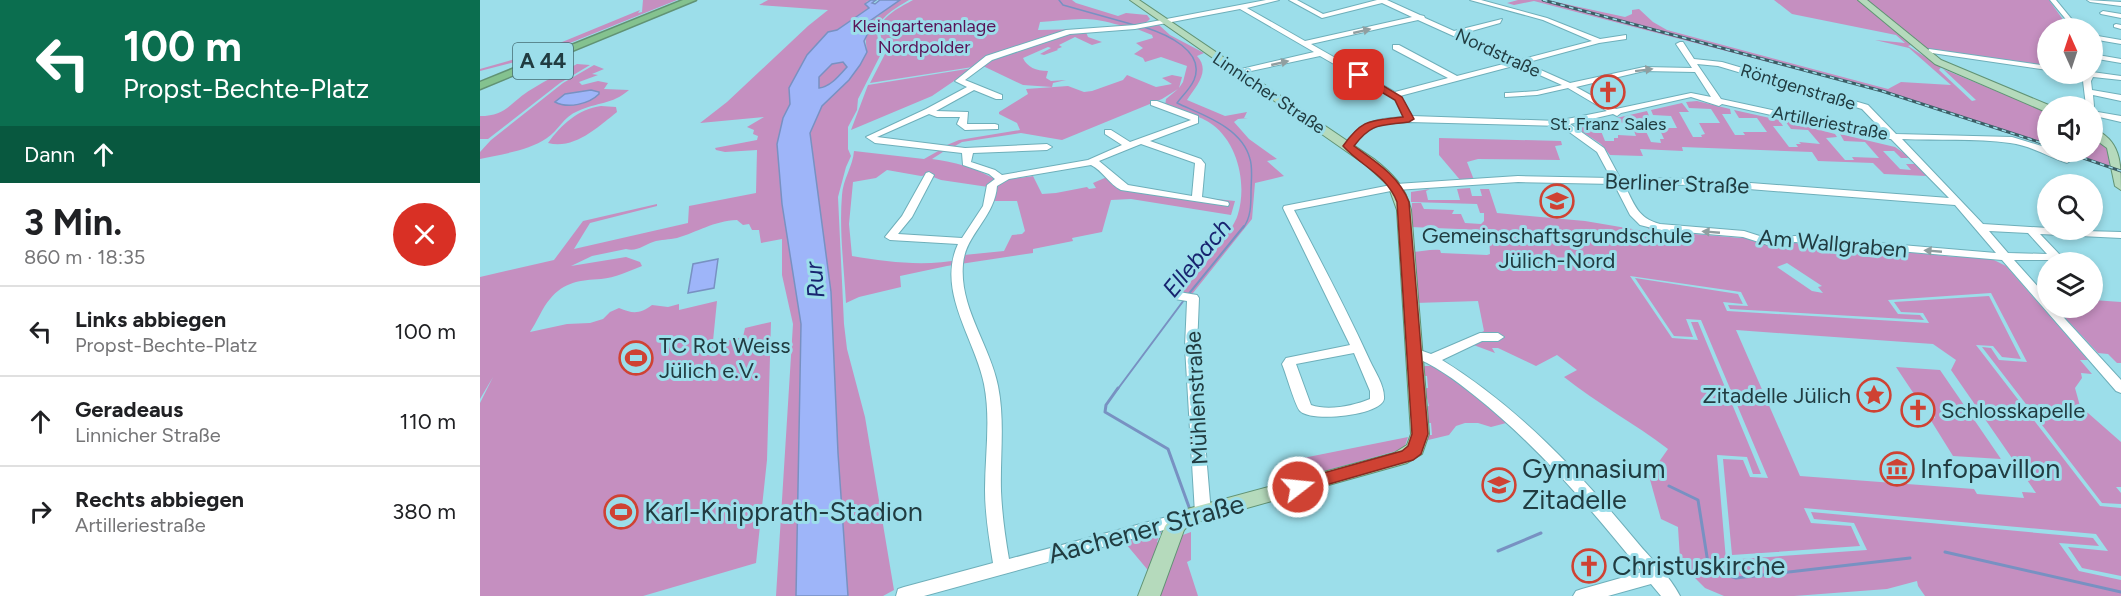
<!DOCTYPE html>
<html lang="de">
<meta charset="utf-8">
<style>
:root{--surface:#fff;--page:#f6f6f6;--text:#202124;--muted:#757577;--line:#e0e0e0}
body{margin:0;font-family:Figtree,sans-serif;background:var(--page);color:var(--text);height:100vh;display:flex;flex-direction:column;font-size:22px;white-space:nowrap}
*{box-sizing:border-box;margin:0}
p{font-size:20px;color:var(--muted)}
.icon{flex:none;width:33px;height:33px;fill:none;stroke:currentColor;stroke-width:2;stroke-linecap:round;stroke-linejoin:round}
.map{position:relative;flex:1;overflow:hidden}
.panel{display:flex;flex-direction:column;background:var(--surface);width:480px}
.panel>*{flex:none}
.hud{background:#0b6e4f;color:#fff;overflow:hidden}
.needle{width:39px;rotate:357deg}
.buttons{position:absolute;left:1557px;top:18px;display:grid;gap:12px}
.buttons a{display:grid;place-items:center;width:66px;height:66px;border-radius:50%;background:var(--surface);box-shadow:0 3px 9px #0003;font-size:30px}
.pin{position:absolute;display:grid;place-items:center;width:51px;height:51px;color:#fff;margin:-26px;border-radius:12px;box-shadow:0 3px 9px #0006}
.me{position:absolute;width:66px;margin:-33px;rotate:74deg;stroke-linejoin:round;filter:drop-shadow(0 0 4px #0008)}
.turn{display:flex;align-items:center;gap:21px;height:126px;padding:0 24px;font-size:27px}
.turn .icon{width:78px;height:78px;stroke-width:2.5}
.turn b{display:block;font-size:42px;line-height:51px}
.then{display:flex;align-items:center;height:57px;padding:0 24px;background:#0003;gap:12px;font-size:22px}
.round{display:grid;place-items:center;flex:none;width:63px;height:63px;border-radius:32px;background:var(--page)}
.head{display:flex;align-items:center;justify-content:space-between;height:102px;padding:0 24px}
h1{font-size:36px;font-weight:700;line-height:45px}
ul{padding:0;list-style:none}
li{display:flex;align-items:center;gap:18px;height:90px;padding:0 24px;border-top:2px solid var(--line)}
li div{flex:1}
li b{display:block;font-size:22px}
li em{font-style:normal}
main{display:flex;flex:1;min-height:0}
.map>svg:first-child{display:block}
</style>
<main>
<section class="panel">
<div class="hud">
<div class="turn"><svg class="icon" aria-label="left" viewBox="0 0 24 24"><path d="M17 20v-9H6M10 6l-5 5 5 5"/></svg><div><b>100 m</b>Propst-Bechte-Platz</div></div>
<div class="then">Dann<svg class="icon" aria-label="ahead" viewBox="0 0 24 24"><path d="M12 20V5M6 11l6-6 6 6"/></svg></div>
</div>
<div class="head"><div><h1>3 Min.</h1><p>860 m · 18:35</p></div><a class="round" style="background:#d93025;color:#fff"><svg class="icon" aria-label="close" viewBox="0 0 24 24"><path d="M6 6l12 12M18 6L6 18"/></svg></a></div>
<ul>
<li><svg class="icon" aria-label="left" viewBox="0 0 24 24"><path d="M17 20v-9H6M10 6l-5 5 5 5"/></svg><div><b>Links abbiegen</b><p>Propst-Bechte-Platz</p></div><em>100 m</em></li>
<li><svg class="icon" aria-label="ahead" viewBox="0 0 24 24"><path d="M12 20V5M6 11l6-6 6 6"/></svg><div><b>Geradeaus</b><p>Linnicher Straße</p></div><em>110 m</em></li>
<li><svg class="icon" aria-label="right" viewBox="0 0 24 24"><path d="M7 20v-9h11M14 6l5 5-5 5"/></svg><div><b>Rechts abbiegen</b><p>Artilleriestraße</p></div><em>380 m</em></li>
</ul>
</section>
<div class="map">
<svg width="1641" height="596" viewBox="0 0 1641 596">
<rect width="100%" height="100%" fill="#9cdeea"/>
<!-- green -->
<path fill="#c58fc0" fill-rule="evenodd" d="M163,0H197L55,57L0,71V69L53,54L160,10L158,13L162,12Z
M288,0H391L386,2L390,7L357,30L348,32L327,55L309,88L310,104L303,118L302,204L321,324L316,596H296L313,324L302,275V239L281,243L279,230H272L269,224L263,225L257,220C233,221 218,232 197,238C189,240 181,239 173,242C164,245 157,252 146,249L112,256L91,266L146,257L160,262L162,266C149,271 135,278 121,279C100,280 84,282 70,299C62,308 57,322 50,332L87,324L110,323L123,319L130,312L139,308C153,314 160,314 172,305L188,307L199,304V310L237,301L233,341L238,343L263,337L265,328L291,322L287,460L276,563L163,596H0V403L13,377L0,399V277L74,260L103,221L177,204V206L110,223L94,249L208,223L209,206L276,193L277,150L245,152L236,150L235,148L277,140L278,136L273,134L274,130L267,127L284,117L220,123L247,102L328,26L348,10L279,5Z
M420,0H429C418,7 398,17 397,32C397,39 401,46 402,52L378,99L377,110L368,127V149L371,156L366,167L358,197L364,324L367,349L385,417L414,590L403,596H368L358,453L351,292L330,133L342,106L369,80L387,52L384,26Z
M433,0H592L596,3L638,16L646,13L667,15L670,19C655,34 634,22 617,20C599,17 578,21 560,22L558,30L604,29C573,33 524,46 499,66L390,83L406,52C405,45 401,39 400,33C398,17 421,7 433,0Z
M1038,0H1060L1404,92L1054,1L1034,5L1027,3Z
M1067,0L1145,17L1152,14V10L1159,9L1173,22L1187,30L1408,89L1421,82L1471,85L1429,48L1395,40L1425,43L1416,35L1312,14L1294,0H1378L1431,45L1428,46L1461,67L1459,70L1492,101L1496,100L1463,69L1567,112V144L1396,88Z
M1385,0H1569L1584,21L1578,23L1584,28H1568L1567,68L1442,48Z
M679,25L690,35L724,53L717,56C731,71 716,86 707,100L745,116L767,112L764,118H768L758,119L754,122L769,139L797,159L787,161L804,176L775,183L772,219L709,298L699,296C713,278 753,233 758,214C767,184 758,144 733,125C720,115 700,111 685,106L686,99L698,89L682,99L582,140L541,133L482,142L475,146L467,145L479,140L540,130L537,123L519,114V112L548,94L546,89L588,86L604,92L612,91L643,80L647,75L676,87L692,84L682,78L692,75L702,77L699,88L703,82L707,66L681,57L665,62L663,58L654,54L663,48L656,43L673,38L672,35L657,29Z
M606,32L608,37L622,42L612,45L595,37L579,45L582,47L577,49L578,50L564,55L560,54L571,48L568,47L543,58C547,67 556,71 568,71L566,78L571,81L586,80L573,83L572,87L543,85L503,66L507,62L583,35Z
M363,62L367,67C359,76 351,86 339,88V77L352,64Z
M97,64L110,65L80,83L8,139H0V116C27,116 31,101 52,89C66,80 82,72 97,64Z
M114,65L124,69L112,74L118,75L99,82L102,85L118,81L128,83L124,89L149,90C132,105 117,102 98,111C83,117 78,131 67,138C48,151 22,154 0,159V152L11,140L83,83Z
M493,68L452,96L371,130L388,85Z
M1217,101L1250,109L1251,114H1242L1255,135H1265L1263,132H1287L1277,118H1259L1254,110L1299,120L1303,126H1293L1309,147H1318L1316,144H1321L1319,142L1340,144L1328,130L1311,129L1305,121L1355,134L1357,137L1346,138L1365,160H1374L1372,157L1399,158L1385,142L1364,141L1360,134L1415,147L1431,158H1421L1414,151H1403L1420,169L1431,170L1426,164H1436L1447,176L1404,174L1393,163L1338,161L1332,152L1202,147L1203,151L1160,149L1163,156L1130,155L1121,144L1098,129L1099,127L1128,120L1130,126H1119L1125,141H1134V138H1138V135L1156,136L1151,123L1133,122L1132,119L1167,111L1170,118L1160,119L1171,142L1181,143L1180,139H1184L1179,128H1197L1191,116L1173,115L1171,110L1202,103L1209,112H1199L1213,137H1222L1221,135L1225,134L1219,123H1240L1231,109L1209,108L1206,102Z
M121,106L136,107L137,112C118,127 94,150 68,143C81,125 98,109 121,106Z
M1613,135L1627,149L1630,166L1590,152H1612Z
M959,138L1081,141L1082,145L1075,146L1080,160L998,159L987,162L994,180L981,181L959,155Z
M460,150H466L452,159C475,162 493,167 513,178C517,181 549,177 553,176L562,194L576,193L607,187L609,189L616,188L613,183L627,177L635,185L743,205L746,204L726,198L755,201L751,215L651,199L631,200L622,232L592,238L593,241L553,249V253L467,266L420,276L421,287L379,297L366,303C364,267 359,230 362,195C363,179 373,166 374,151L444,159ZM407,170L441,176L448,175L461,180L515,188L516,194L513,201H537L545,231L542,234L532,235L524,251L484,255L482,259C445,267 409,262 372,256L369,224L373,182L396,178Z
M990,188L992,196H1002L1000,189H1009L1017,213L1105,221L1170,232L1172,231L1166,227L1179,231L1261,238L1262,236C1289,245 1286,247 1315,241V243L1393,250L1395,247L1404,248L1403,250L1477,257L1479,254L1512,259L1526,266L1608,360H1600L1612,374L1601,373L1602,378L1595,388L1600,406L1641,442V487H1636L1641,493V504L1622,503L1502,347L1511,348L1519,360L1547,362L1511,293L1408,300L1418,314L1440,315L1444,320L1250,309L1248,305L1268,306L1261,292L1150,276L1192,338L1218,340L1211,322H1218L1281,474H1273L1267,457L1237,455L1246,560L1387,550L1374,523L1334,519L1331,512L1613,538L1619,546L1579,543L1599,571L1641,580V596H1445L1438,586L1437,581L1407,589L1314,596H1244L1225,588L1206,569L1200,559L1198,527L1181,519L1169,476L1188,449C1154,423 1118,404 1084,377L1097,370L1077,355L1056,366L1018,348H1012L1015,353L983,341L1004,331L998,301L935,303L932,252C942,252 950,249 960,250L961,253L1007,255L1010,254L1009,234L1003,230L931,227L932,203H941L944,209L974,210L972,214H981L985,223L1001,224L1004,221V213H1000L997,204L931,202V192L950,189L946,191L948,200H980L977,189ZM1307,263L1342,286L1338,287L1343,293L1332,291L1297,267Z
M1155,278L1258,294L1263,304L1243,302L1247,311L1449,323L1443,313L1421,312L1414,302L1509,296L1541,359L1522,357L1513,346L1496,345L1620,506L1641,508V576L1602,568L1588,547L1628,551L1616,534L1324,508L1331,523L1371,526L1380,546L1252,555L1243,459L1263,460L1270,477L1288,478L1221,320L1206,319L1213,337L1194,336ZM1256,330L1453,344L1476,360L1471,370L1556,493L1542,492L1544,498L1497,494L1494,489L1320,476Z
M1613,300L1641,302V363H1637L1628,354L1618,353L1576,308H1612Z
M945,366H955L967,372L968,376L1030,422L1011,427L998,423H985L976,426L969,435L944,441L945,435H952L951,423H944L943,407L949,406L947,398H942L941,388H948L947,376H940L943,367Z
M1416,367L1460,370L1521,459L1473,456L1450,419L1455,418V412L1446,405L1440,403Z
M928,437L925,446L920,450L815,479L803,462Z
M675,530L681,532L677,542L683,545L672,575L646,544L645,537Z
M711,532V560L707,562L718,596H674L700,536Z"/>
<!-- water -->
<path fill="#9eb5f9" stroke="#7891c2" stroke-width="1.5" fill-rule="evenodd" d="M391,0H396L392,3L395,4L400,0H420L384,25L388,33L384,41L387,52L380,65L369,80L342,106L330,133L351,292L358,453L368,596H316L321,324L302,204L297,144L303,118L310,104L309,88L327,55L348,32L357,30L389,8L385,4ZM363,62L367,67C359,76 350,87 339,88V77L352,64Z
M111,90L119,92V94C109,104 88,109 75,102L85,94Z
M238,259L234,288L208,293L213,264Z"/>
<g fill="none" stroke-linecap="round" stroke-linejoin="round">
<!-- stream-far2 -->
<path stroke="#7891c2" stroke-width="1.5" d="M579,0L583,5L658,26
M664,27C686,34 726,51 714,80C710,89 703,95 697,103C722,115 762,127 770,159C773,168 771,182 771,192C771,204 771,218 763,228"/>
<!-- stream-far1 -->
<path stroke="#7891c2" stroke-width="2" d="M707,296L764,226
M637,390L704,300"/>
<!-- stream -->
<path stroke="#7891c2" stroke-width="3" d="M638,388L626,405L625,412L688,449L709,507
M1189,486L1218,500L1228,563L1241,573L1256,578L1430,558
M1018,551L1061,533
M1465,552L1641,592"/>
<defs>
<path id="minor" d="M786,0H799L767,8L825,41L932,17L902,3L842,18L809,0H817L843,14L897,0H907L940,15L944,16L945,18L974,31L1022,19L1020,23L981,34L1039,60L1112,41L1063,20L990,0H1001L1067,18L1120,39L1146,35V39L1119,43L1045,63L1090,83L1164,67L1212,68L1196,44L1200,42H1203L1214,59L1242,62L1388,105L1416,134L1532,137L1568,148V152H1576L1592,160L1587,163C1568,157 1550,145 1530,143C1495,138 1457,141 1422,139L1503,224L1568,228V230L1641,232V238L1560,234L1581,256L1583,258L1581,260H1534L1568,298V308H1575L1641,380V393L1636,391L1522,260L1315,242L1288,245L1263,237L1180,230L1160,225L1150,215L1134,184L1038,182L916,190L814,210C840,260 867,310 890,361C895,372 905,386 904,399C902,415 832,423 820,411C815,406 806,373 802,364L806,358L870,345L803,208L804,206L916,184L1038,176L1131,178L1117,152L1081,126L929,122L903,124L885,131L871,148H865L863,146C882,121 893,119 924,117L915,100L911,97L840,56L757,74V70L834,52L760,9L655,29L590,34L512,60L485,80L522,95V99H516L494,90L456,111L488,112L487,124H515L518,125V129L485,130L477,124L480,117H457L449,114L397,137L485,148L567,144L572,147L567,150L493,153L491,162L515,170L522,175L608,160L642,145L625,134V130H631L650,142L711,120L671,105V101H677L718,116V123L670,141L721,159L725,164L722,197L748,202L749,204L748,206L641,190C629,184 623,171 611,165L529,179L517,186C515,217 485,235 483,264C479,308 510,345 518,386C525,421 520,456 521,491C522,514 525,536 529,559L702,513L708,515L710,519L708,523L702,525L444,596H416L418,589L424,587L513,563C509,539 505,514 505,490C505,455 511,419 504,384C495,339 456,291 478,244L410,240L405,237L422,216L446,173L449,172L454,175L432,217L418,234L482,238L503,206L507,185L515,179L509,174L483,165L482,153L395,143L386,137L446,109L487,87L475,81L506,56L586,30L655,25ZM938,20L1031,62L977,76L919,45H913V49L968,78L915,92L831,44ZM1217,64L1238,66L1382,109L1406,134L1397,133L1241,99ZM1037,65L1082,85L1057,91L1028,93H1025V97L1057,95L1088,88L1127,111L1077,121L932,116L920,96ZM1164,71L1215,72L1231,97L1211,93L1136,109L1096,87ZM1211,97L1239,106L1242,104L1397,139H1411L1469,198L1218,179L1140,178L1124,148L1090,124L1133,114L1137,116L1141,113ZM661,144L715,163L712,196L648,185L619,161ZM1144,184L1218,185L1475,205L1516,253L1315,236L1289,239L1264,231L1180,224C1157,218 1154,203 1144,184ZM1509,231L1548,233L1567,254L1528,253ZM874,353L890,391V399C873,406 848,411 831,405L816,364Z
M1570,0H1576L1599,28H1593Z
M1607,0L1641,2V6L1610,2Z
M1623,11L1641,14V18L1621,14L1620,13Z
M1636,24L1641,25V29L1634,27V25Z
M1612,35L1641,40V44L1612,39Z
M1449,49L1568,66V70L1452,53L1448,51Z
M1612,54L1641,59V63L1612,58Z
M1612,72L1641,76V80L1613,77L1611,81L1612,90L1641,95V101L1613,95L1614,106L1612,108L1606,106L1603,81L1607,74H1612Z
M1612,111L1641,116V122L1615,116L1619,126L1612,130Z
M699,292L717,295L719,298L717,347L731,513L729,517L723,519L717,517L715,513L705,347L707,301L695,299L693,296Z
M1000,333H1018L1024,337L1018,341H1002L962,360C1038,407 1100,473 1157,542C1171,559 1190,576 1200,596H1181L1171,584L1128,596H1093L1096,591L1102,589L1162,572C1111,509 1059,447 995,396C975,380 954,364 929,355L928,352L934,348L951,354Z"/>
<path id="major" d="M650,0H659L894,159C912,173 926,187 931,210L949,434L942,454L927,463L710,524L704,530L680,596H658L685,526L696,512L914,453L927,445L931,434L917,210L908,185L886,165Z
M1378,0H1387L1461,60L1571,106H1568V112L1564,111L1455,64Z
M1612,128C1641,140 1641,162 1641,190L1635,186L1627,148L1612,137Z"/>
<path id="highway" d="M203,0H216L0,89V82Z"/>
</defs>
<!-- minor casing -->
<use href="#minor" stroke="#6eafba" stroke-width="2"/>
<!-- major casing -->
<use href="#major" stroke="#619374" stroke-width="2"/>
<!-- highway casing -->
<use href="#highway" stroke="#619374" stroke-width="3"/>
<!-- minor -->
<use href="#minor" fill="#fff" fill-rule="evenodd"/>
<!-- major -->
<use href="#major" fill="#b5dabc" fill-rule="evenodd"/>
<!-- highway -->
<use href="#highway" fill="#84c28f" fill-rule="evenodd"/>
<defs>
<path id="rail" d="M1063,0L1402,91L1568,145
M1586,152L1641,171"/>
</defs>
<!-- rail casing -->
<use href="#rail" stroke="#3b5e65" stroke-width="3"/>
<!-- rail -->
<use href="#rail" stroke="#9cdeea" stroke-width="1.5" stroke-dasharray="4.5" stroke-linecap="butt"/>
</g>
<!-- one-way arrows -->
<defs><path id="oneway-solid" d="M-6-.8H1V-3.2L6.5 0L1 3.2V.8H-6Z" transform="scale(1.5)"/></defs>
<g fill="#909ea0">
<use href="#oneway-solid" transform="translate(882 31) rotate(-13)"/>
<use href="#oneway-solid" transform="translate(800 63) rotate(-13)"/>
<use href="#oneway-solid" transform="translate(1164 70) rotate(-7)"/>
<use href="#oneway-solid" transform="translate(1231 232) rotate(-175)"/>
<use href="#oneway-solid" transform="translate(1453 251) rotate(-175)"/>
</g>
<!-- route -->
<path fill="#cf4233" stroke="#872b21" stroke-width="1.5" d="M876,73H882L922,97L934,119L929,122C901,126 892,122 874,146C896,162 919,176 929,202L948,434L941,454L933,460L818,493L811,491L809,487L811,482L922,451L928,446L932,434L917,202C907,175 881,166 863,146C883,118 890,121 923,117L915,100L876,77Z"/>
<!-- icons -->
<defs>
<symbol id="church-ring" viewBox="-11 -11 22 22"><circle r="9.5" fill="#9cdeea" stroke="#cf4233" stroke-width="1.5"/><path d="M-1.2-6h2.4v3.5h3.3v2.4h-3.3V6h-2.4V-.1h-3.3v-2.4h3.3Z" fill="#cf4233"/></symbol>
<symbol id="school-ring" viewBox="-11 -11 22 22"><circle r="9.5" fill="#9cdeea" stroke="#cf4233" stroke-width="1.5"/><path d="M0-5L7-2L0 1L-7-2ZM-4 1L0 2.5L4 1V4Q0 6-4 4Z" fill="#cf4233"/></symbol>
<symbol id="stadium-ring" viewBox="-11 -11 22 22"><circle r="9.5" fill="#9cdeea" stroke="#cf4233" stroke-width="1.5"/><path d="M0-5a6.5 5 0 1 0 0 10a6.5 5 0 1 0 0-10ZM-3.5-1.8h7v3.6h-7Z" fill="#cf4233"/></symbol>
<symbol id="sight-ring" viewBox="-11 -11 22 22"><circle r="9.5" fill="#9cdeea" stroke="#cf4233" stroke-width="1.5"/><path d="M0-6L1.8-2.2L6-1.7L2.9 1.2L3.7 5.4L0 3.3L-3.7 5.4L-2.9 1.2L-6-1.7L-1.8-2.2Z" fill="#cf4233"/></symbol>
<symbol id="museum-ring" viewBox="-11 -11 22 22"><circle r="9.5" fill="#9cdeea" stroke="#cf4233" stroke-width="1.5"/><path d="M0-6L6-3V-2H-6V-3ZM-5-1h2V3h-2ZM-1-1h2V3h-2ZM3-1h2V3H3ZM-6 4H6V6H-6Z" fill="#cf4233"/></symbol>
</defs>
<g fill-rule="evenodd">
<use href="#church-ring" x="1109" y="73" width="38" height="38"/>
<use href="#school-ring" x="1058" y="182" width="38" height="38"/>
<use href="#stadium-ring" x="137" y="339" width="38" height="38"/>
<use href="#sight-ring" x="1375" y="376" width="38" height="38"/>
<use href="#church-ring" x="1419" y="391" width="38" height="38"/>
<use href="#museum-ring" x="1398" y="450" width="38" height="38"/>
<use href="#school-ring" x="1000" y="466" width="38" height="38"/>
<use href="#stadium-ring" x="122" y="493" width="38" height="38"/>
<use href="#church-ring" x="1090" y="547" width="38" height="38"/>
</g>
<g text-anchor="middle" stroke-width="6" stroke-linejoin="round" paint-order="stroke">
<!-- far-park labels -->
<g font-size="18" fill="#5a1458" stroke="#9cdeea">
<text x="444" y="32">Kleingartenanlage<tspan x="444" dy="21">Nordpolder</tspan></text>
</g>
<!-- far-street labels -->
<g font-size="18" fill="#213c41" stroke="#9cdeea">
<text transform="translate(1018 53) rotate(25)" y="6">Nordstraße</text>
<text transform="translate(1318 87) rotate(17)" y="6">Röntgenstraße</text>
<text transform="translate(789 93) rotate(34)" y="6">Linnicher Straße</text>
<text transform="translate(1350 123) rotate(11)" y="6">Artilleriestraße</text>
</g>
<!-- far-poi labels -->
<g font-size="18" fill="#213c41" stroke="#9cdeea">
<text x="1128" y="130">St. Franz Sales</text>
</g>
<!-- shield labels -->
<rect fill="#9cdeea" stroke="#466d74" stroke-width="1.5" x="33" y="43" width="60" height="36" rx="4.5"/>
<g font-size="21" font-weight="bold" fill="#213c41">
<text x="63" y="68">A 44</text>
</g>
<!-- street labels -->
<g font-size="22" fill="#213c41" stroke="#9cdeea">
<text transform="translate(1197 183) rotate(2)" y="8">Berliner Straße</text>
<text transform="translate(1353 243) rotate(5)" y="8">Am Wallgraben</text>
<text transform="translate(716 398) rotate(-93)" y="8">Mühlenstraße</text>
</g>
<!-- poi labels -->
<g font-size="22" fill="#213c41" stroke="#9cdeea" text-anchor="start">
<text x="1077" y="243" text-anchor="middle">Gemeinschaftsgrundschule<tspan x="1077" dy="25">Jülich-Nord</tspan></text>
<text x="179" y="353">TC Rot Weiss<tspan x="179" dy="25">Jülich e.V.</tspan></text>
<text x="1371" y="403" text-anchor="end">Zitadelle Jülich</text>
<text x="1461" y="418">Schlosskapelle</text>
</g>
<!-- water labels -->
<g font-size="24" font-style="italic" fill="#182470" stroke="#9cdeea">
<text transform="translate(717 258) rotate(-51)" y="8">Ellebach</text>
<text transform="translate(335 280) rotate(-95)" y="8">Rur</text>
</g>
<!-- near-poi labels -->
<g font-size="27" fill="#213c41" stroke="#9cdeea" text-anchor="start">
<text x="1042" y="478">Gymnasium<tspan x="1042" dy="31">Zitadelle</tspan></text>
<text x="1440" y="478">Infopavillon</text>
<text x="164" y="521">Karl-Knipprath-Stadion</text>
<text x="1132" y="575">Christuskirche</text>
</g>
<!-- near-street labels -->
<g font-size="27" fill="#213c41" stroke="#9cdeea">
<text transform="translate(666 529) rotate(-15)" y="9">Aachener Straße</text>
</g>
</g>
</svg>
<div class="buttons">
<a><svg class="needle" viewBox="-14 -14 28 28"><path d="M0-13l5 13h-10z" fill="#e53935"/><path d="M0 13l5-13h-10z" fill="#757577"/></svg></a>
<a><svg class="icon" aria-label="sound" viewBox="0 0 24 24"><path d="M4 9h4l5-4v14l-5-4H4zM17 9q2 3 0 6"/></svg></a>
<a><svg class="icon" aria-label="search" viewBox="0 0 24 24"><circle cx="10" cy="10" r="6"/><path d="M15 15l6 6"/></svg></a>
<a><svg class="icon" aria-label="layers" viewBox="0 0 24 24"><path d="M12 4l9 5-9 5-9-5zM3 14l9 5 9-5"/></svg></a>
</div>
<div class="pin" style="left:879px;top:75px;background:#d93025"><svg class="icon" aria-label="arrive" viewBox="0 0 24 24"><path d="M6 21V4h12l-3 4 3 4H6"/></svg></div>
<svg class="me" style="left:818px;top:487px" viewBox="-20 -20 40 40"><circle r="17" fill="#cf4233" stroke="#fff" stroke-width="3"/><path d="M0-11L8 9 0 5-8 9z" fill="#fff"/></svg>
</div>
</main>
